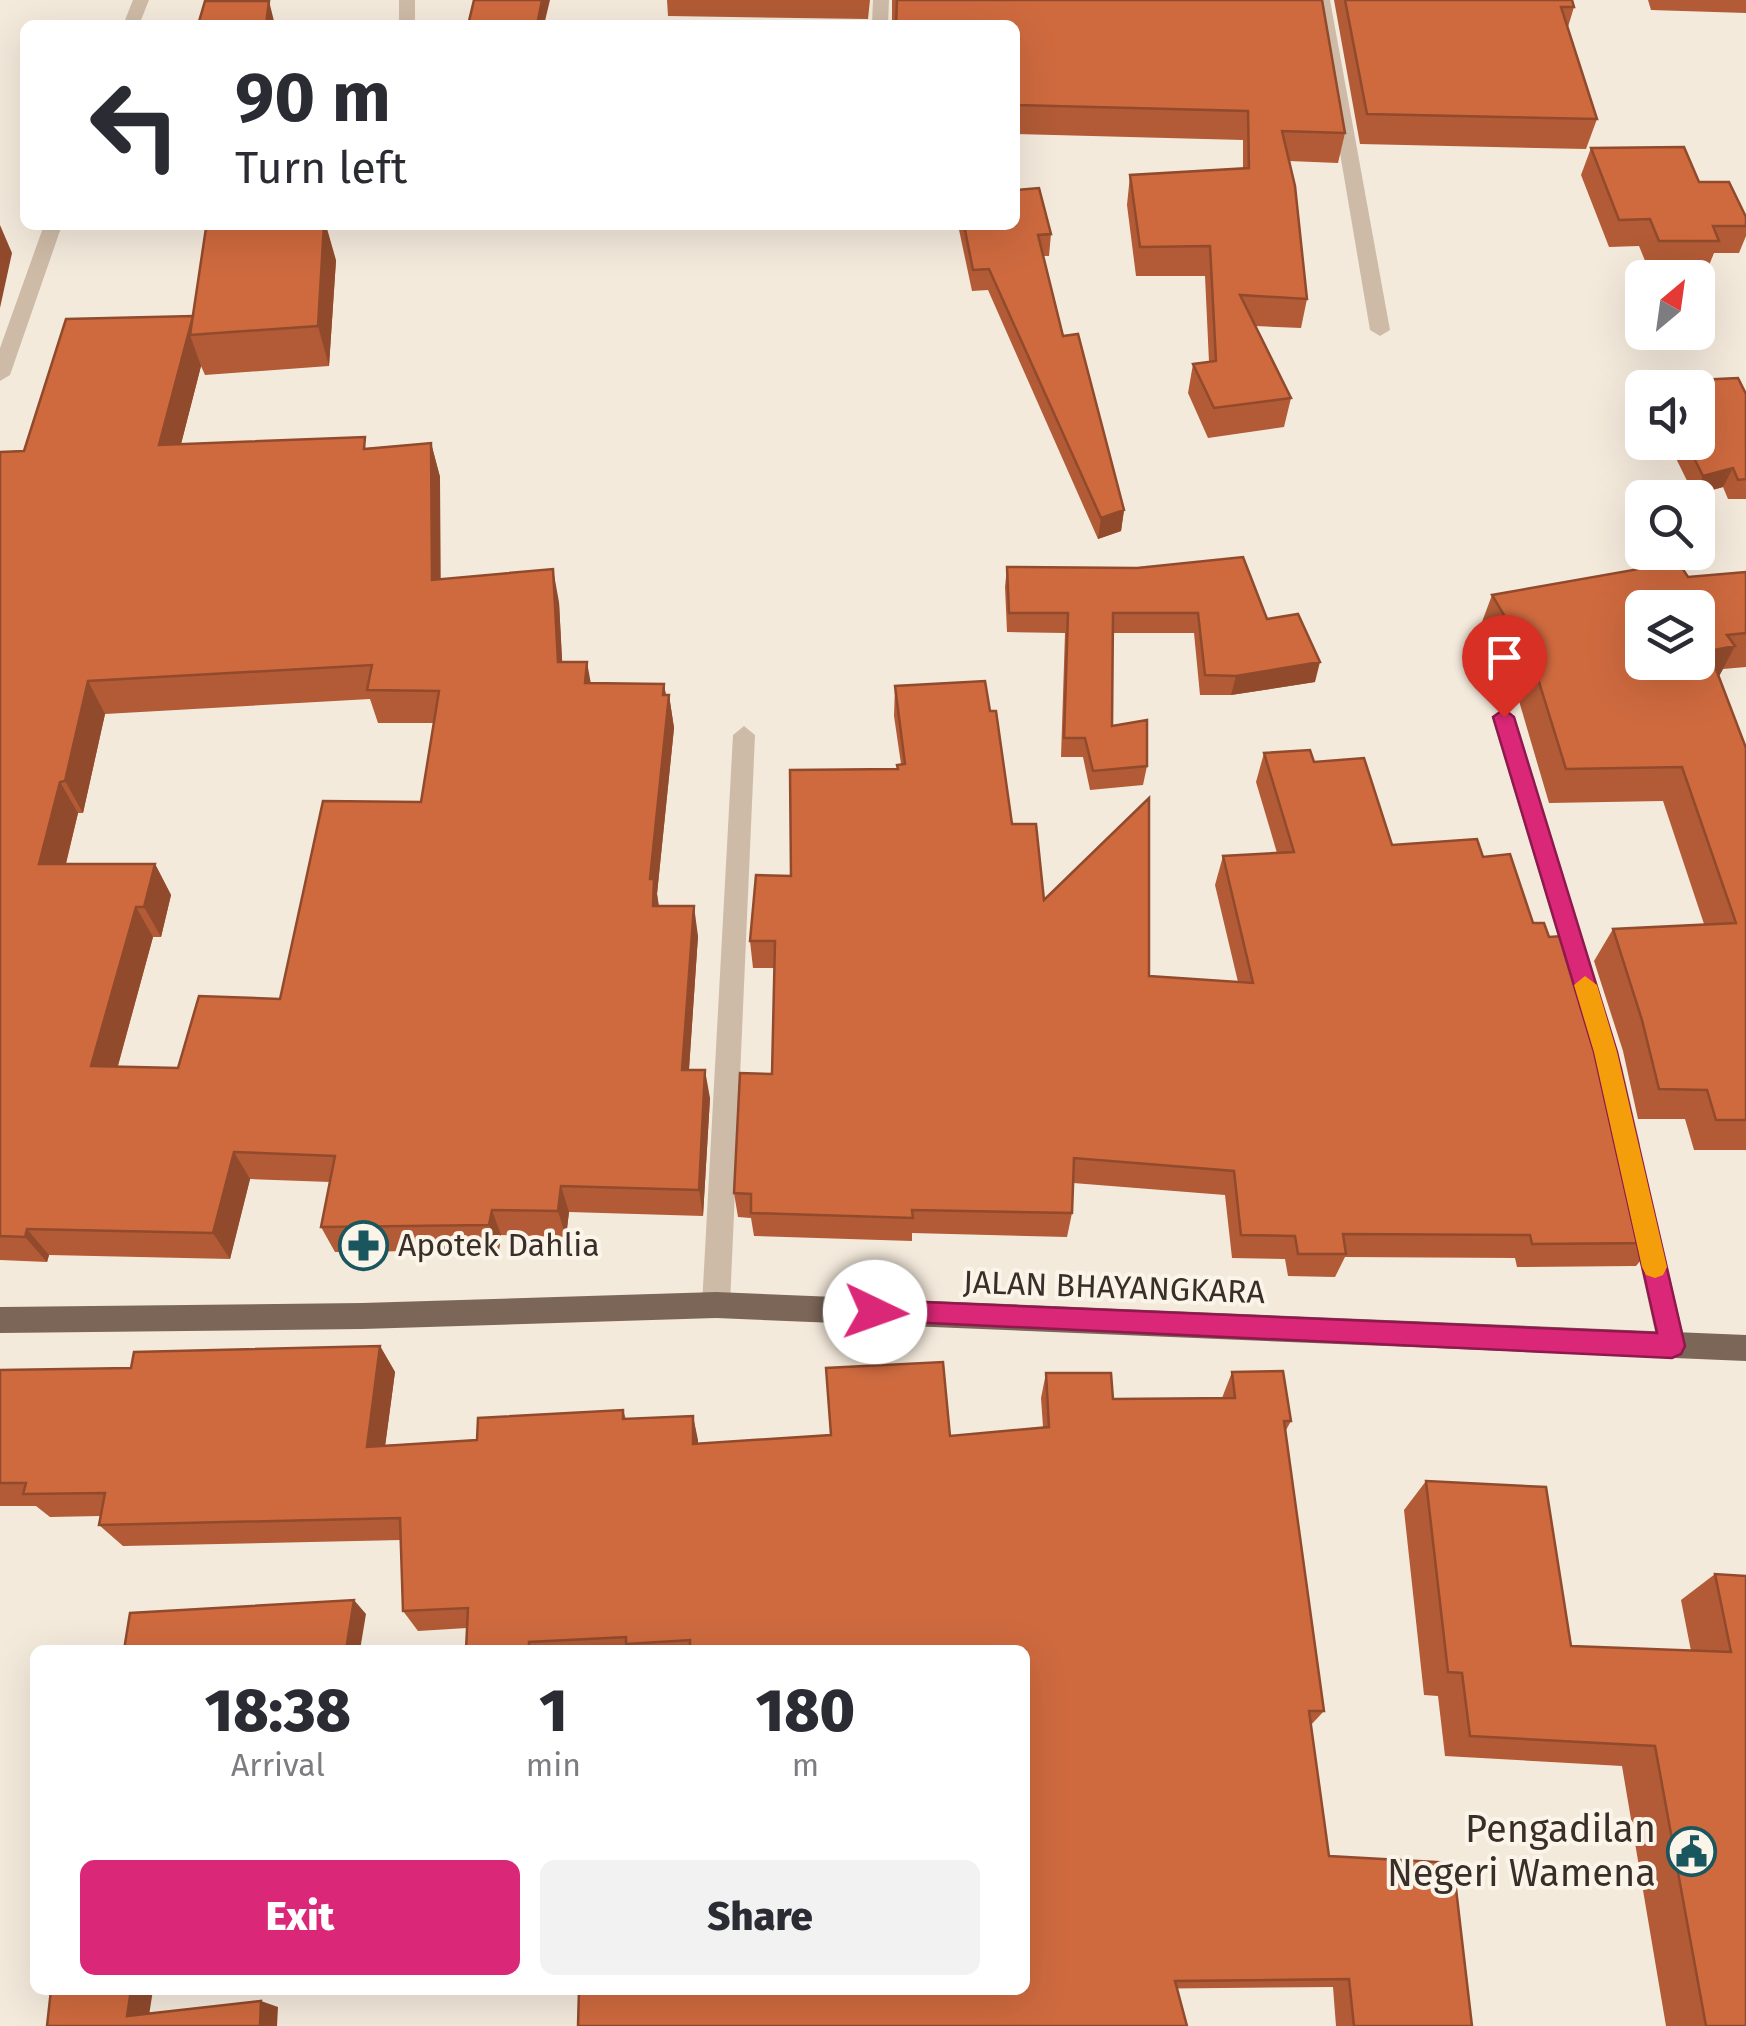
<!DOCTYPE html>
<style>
:root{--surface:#fff;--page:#f2f2f3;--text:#2b2b33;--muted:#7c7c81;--accent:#db2777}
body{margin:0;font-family:"Fira Sans",sans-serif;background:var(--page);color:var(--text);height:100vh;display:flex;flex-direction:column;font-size:38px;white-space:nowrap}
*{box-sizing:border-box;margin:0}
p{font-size:32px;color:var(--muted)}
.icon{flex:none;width:55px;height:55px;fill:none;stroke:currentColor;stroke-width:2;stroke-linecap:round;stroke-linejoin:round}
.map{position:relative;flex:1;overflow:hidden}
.details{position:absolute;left:30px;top:1645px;width:1000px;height:350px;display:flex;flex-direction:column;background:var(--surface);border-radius:15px;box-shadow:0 10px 40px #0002}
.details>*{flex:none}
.top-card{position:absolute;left:20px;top:20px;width:1000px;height:210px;border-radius:15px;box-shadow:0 10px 40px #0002;background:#fff;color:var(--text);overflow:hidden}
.needle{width:65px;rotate:29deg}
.controls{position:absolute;left:1625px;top:260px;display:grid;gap:20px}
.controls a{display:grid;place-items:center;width:90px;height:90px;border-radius:15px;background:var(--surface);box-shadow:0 10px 40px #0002;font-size:50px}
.pin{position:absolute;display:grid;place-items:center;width:85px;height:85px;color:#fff;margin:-102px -42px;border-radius:50% 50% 50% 0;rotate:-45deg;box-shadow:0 0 10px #0007}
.pin .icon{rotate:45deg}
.me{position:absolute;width:110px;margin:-55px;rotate:93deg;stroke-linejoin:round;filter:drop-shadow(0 0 8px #0008)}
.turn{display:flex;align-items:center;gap:35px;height:210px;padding:0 50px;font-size:45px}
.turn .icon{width:130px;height:130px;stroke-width:2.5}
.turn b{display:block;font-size:70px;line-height:85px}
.eta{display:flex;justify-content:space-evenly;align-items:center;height:170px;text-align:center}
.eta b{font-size:60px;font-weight:800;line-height:70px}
.primary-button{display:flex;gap:20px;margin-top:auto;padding:20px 50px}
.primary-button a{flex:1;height:115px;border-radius:15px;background:var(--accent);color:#fff;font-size:40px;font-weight:800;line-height:115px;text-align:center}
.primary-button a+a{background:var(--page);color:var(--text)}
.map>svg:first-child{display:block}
</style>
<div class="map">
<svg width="1746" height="2026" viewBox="0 0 1746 2026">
<rect width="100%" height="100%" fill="#f4eadc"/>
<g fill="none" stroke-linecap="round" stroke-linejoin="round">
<!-- minor -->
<path fill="#cebba7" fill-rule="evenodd" d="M133,0H149L139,25H123Z
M399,0H415V25H399Z
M873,0H889L888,25H872Z
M1314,0H1330L1390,330L1380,336L1370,330Z
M44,225H62L10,375L0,381V348Z
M1503,709L1514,717L1591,966L1588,973H1570L1567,966L1492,717Z
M744,726L755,735L730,1305L726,1314L716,1318L706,1314L702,1305L733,735Z
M1609,1055L1618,1058L1622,1066L1640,1144L1636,1152L1627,1155L1618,1152L1614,1144L1596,1066L1600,1058Z
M1643,1205L1652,1208L1656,1217L1686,1346L1682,1355L1672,1359L1662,1355L1658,1346L1630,1217L1634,1208Z"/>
<!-- major -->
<path fill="#7c6658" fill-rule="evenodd" d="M716,1292L1746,1335V1361L716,1318L362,1329L0,1333V1307L362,1303Z"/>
</g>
<!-- wall -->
<path fill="#b25b36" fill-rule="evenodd" d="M667,0H870L868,19L668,16Z
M892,0H1322L1345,133L1338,163L1289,161L1307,299L1301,328L1255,326L1291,398L1284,427L1208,438L1188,393L1193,364L1209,362L1205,276H1136L1127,205L1130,175L1243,169V140L1015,134V25L892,20Z
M1334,0H1572L1574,7L1568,27L1597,119L1586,149L1360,144Z
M1648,0H1746V13L1651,10Z
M1591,148L1699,182L1746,217V236L1739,253H1714L1708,268H1648L1639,246L1609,247L1581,175Z
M958,225H1015L1051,234L1049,256H1043L1063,336L1124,510L1121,531L1098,539L988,290L972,291Z
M336,260L329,366L205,375L201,366L181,444L368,448L431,443L440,477V579L559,602L562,662L591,684H664L666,695H669L674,728L657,894L659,906L698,936L689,1070L710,1098L703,1216L569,1212L566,1237L501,1235L499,1250L335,1252L321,1227L330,1182L250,1179L230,1259L49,1255L47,1262L0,1260V452L24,451L193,316ZM370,699L378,723H434L421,802L280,999L178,1068L118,1066L153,937H161L171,895L155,864H66L78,813H83L105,714Z
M1738,378L1746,394V499H1728L1723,487L1694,495L1668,442H1698V388H1653L1655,382Z
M1007,567L1267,619L1315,682L1231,695H1200L1194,633H1113L1112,726L1147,766L1143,785L1090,790L1083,757H1061L1065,633L1007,632L1005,587Z
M1746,572V667L1723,669L1719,676L1746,748V1150H1694L1685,1119H1638L1623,1051L1594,961L1613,929L1704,924L1663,801L1549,803L1519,701L1479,630L1492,595Z
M895,686L1012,824L1044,900L1149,976L1238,982L1215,885L1223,856L1277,853L1256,782L1264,753L1314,762L1392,845L1483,857L1533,923L1549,937L1621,1093L1616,1100L1655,1243L1636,1266L1517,1267L1515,1258L1345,1257L1335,1277L1288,1276L1285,1259L1232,1258L1225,1195L1073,1183L1072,1213L1067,1237L912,1233V1241L754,1236L751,1218L738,1217L734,1193L772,1074L775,968H753L750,941L791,876L901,764L894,716Z
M380,1346L395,1372L385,1445L477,1440L623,1410L626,1419L693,1416L698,1443L950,1436L1043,1427L1041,1398L1046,1373L1113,1399L1222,1398L1232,1372L1291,1421L1285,1432L1324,1711L1311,1725L1329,1856L1472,2026H1336L1333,1987L1025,1990V1650H466L467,1628L418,1631L403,1611L401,1540L123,1546L99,1525L100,1516L50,1517L36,1506H0V1370L131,1368Z
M1426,1481L1571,1646L1691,1651L1681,1600L1715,1574L1746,1576V2026H1666L1622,1766L1445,1756L1438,1696L1424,1695L1404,1510Z"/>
<!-- shaded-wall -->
<path fill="#914a2c" d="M542,0H550L544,25H537Z
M269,1L275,25H266Z
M0,225L12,253L0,308Z
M324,225H326L336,260L329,366L318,326Z
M193,316L190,335L201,366L172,479L159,445Z
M431,443L440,477L441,613L432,580Z
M1733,468L1723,487L1694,495L1703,476Z
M1124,510L1121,531L1098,539L1101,518Z
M553,569L559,602L564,695L558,662Z
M1735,646L1716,682L1709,651Z
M587,662L593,695L585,683Z
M1320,662L1315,682L1231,695L1236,676Z
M88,681L105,714L83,813L65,781Z
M664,684L668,710L669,695L674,728L657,894L659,909L653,906L650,879Z
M60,782L78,813L58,895L39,864Z
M155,864L171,895L161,937L144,907Z
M694,906L698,936L687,1098L682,1070Z
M136,907L153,937L110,1094L91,1066Z
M705,1070L710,1098L703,1216L699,1190Z
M234,1152L250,1179L230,1259L213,1233Z
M561,1186L569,1212L566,1237L558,1211Z
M492,1210L501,1235L499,1250L489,1225Z
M27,1229L49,1255L47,1262L25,1237Z
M380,1346L395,1372L382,1470L367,1447Z
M693,1416L698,1440V1467L693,1444Z
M354,1600L366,1614L360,1650H346Z
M131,1990H153L148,2022L127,2016Z
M261,2001L278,2007L277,2026H260Z"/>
<!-- building -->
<path fill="#cf6a3f" stroke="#914a2c" stroke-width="2.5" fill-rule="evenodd" d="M474,0H542L537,25H443V23L469,21Z
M897,0H1322L1345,133L1282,131L1295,186L1307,299L1240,295L1291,398L1214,408L1193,364L1216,361L1210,246L1140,247L1130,175L1249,168L1248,111L1015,105V25H896Z
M1345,0H1572L1574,7H1561L1597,119L1367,114Z
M205,1H269L266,25H198Z
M1684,147L1699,182H1729L1746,217V226H1713L1719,241H1659L1650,219L1619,220L1591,148Z
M1039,188L1051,234L1038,235L1063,336L1078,334L1124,510L1101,518L989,269L973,270L964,225H1015V190Z
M251,225H324L318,326L190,335L206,228Z
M193,316L159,445L365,437L364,449L431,443L432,580L553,569L558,662H587L585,683L664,684L663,695H669L650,879H654L653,906H694L682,1070H705L699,1190L561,1186L558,1211L492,1210L489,1225L321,1227L335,1156L234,1152L213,1233L27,1229L25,1237L0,1236V452L24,451L66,319ZM372,665L367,690L439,691L421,802L323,801L280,999L199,996L178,1068L91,1066L136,907H144L155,864H39L60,782L65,781L88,681Z
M1738,378L1746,394V479L1738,480L1733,468L1703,476L1686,442H1698V388H1658L1655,382Z
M1243,557L1267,619L1298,614L1320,662L1236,676L1205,675L1198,613H1113L1112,726L1147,720V766L1093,771L1085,738H1064L1068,613H1009L1007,567L1137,568Z
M1678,562L1688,577L1746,572V633L1727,635L1735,646L1709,651L1746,748V1120H1716L1707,1090L1659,1089L1642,1020L1613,929L1736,923L1682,767L1566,769L1534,666L1492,595ZM1642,608H1698V662H1642Z
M985,681L990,711H996L1012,824H1036L1044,900L1149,798V976L1253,983L1223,856L1294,852L1264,753L1310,750L1314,762L1364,758L1392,845L1477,839L1483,857L1510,854L1533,923H1544L1549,937L1577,935L1606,1027L1621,1093H1614L1655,1243L1532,1244L1530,1235L1343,1234L1346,1254H1298L1295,1236L1241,1235L1234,1171L1074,1158L1072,1213L912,1210L913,1218L751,1213V1194L734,1193L740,1073L772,1074L775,941H750L756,875L791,876L790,770L898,769L897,765L905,764L895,686Z
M380,1346L367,1447L477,1440L478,1418L623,1410V1419L693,1416V1444L831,1435L826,1368L943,1362L950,1436L1049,1427L1046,1373H1111L1113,1399L1235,1398L1232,1372L1283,1371L1291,1421H1284L1324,1711H1309L1329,1856L1453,1863L1472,2026H1354L1349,1979L1175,1981L1187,2026H578L579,1990H1025V1650H690V1640L626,1644V1637L529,1642V1650H466L468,1608L403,1611L400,1518L99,1525L105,1493L23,1494L26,1483H0V1370L131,1368L134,1352Z
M1426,1481L1546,1487L1571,1646L1731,1652L1715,1574L1746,1576V2026H1706L1655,1746L1470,1736L1462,1673L1448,1672Z
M354,1600L346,1650H124L130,1613Z
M51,1990H131L127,2016L261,2001L260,2026H47Z"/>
<!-- route -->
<path fill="#db2777" stroke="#8e194d" stroke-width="2.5" d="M1504,709L1514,717L1617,1052L1685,1346L1681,1354L1672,1358L866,1320L863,1312L866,1304L875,1300L1657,1333L1594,1052L1493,717Z"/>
<!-- slow -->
<path fill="#f59e0b" d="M1585,976L1597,985L1617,1052L1667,1267L1663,1275L1655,1278L1646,1275L1642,1267L1594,1052L1574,985Z"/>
<!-- icons -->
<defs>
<symbol id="pharmacy-ring" viewBox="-11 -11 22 22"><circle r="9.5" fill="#fbf4e9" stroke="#1a565e" stroke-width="1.5"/><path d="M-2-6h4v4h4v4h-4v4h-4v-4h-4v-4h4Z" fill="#1a565e"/></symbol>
<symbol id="civic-ring" viewBox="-11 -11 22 22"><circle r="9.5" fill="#fbf4e9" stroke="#1a565e" stroke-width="1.5"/><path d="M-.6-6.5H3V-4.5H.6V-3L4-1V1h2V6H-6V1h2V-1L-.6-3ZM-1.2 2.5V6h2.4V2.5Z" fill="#1a565e"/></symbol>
</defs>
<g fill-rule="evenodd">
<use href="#pharmacy-ring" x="336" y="1218" width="55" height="55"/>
<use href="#civic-ring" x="1664" y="1824" width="55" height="55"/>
</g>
<g text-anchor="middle" stroke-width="8" stroke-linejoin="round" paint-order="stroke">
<!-- poi labels -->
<g font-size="32" fill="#392e28" stroke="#fbf4e9" text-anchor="start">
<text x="398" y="1256">Apotek Dahlia</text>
</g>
<!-- street labels -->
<g font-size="32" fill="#392e28" stroke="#fbf4e9">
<text transform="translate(1114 1287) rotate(2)" y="11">JALAN BHAYANGKARA</text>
</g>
<!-- near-poi labels -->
<g font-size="38" fill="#392e28" stroke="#fbf4e9" text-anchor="end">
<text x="1656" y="1842">Pengadilan<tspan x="1656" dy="44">Negeri Wamena</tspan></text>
</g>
</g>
</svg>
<div class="controls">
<a><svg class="needle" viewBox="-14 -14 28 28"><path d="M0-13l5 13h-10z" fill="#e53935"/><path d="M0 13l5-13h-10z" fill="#7c7c81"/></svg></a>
<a><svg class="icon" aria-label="sound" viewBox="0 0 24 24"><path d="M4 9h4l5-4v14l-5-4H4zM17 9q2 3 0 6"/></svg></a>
<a><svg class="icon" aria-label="search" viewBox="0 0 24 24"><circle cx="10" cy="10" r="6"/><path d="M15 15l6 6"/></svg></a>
<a><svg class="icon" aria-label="layers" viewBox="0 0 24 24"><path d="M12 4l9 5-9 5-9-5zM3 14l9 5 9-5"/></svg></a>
</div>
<div class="pin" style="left:1504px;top:717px;background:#d93025"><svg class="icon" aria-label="arrive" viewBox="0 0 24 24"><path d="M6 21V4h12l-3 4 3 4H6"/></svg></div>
<svg class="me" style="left:875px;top:1312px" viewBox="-20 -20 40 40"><circle r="19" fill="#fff"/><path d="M0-13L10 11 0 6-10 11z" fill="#db2777"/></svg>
<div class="top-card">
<div class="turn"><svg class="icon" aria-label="left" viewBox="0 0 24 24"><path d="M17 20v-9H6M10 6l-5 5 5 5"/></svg><div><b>90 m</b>Turn left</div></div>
</div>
<section class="details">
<div class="eta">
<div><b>18:38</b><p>Arrival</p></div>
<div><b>1</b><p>min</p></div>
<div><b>180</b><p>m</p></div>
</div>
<div class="primary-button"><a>Exit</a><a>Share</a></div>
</section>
</div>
